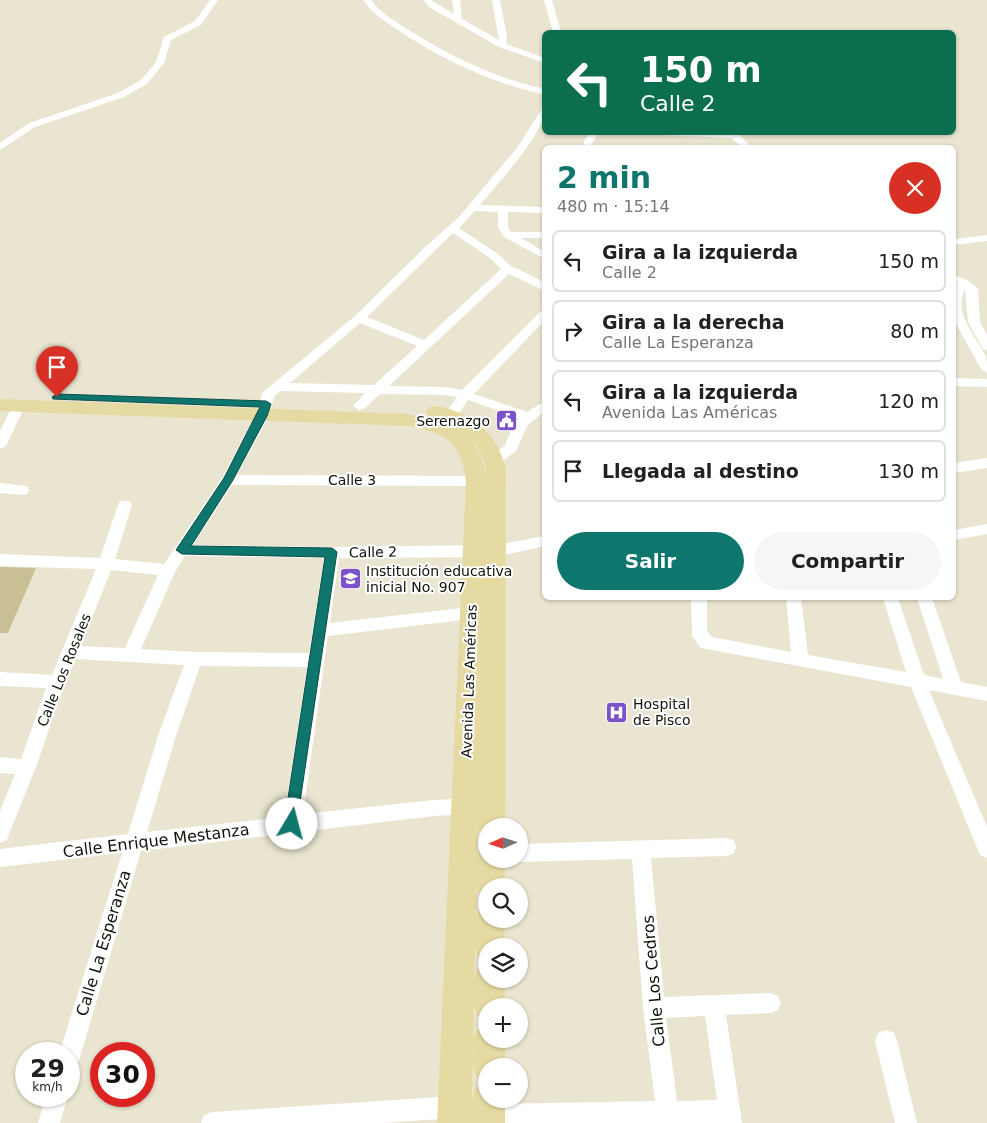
<!DOCTYPE html>
<html lang="es">
<meta charset="utf-8">
<style>
:root{--surface:#fff;--page:#f6f6f6;--text:#202124;--muted:#757577;--line:#e0e0e0;--accent:#0f766e}
body{margin:0;font-family:"DejaVu Sans",sans-serif;background:var(--page);color:var(--text);height:100vh;display:flex;flex-direction:column;font-size:19px;white-space:nowrap}
*{box-sizing:border-box;margin:0}
p{font-size:16px;color:var(--muted)}
.icon{flex:none;width:28px;height:28px;fill:none;stroke:currentColor;stroke-width:2;stroke-linecap:round;stroke-linejoin:round}
.map{position:relative;flex:1;overflow:hidden}
.side{position:absolute;left:542px;top:145px;width:414px;height:455px;display:flex;flex-direction:column;background:var(--surface);border-radius:8px;box-shadow:0 1px 4px #0004}
.side>*{flex:none}
.guide{position:absolute;left:542px;top:30px;width:414px;height:105px;border-radius:8px;box-shadow:0 1px 4px #0004;background:#0b6e4f;color:#fff;overflow:hidden}
.needle{width:32px;rotate:267deg}
.controls{position:absolute;left:478px;top:818px;display:grid;gap:10px}
.controls a{display:grid;place-items:center;width:50px;height:50px;border-radius:50%;background:var(--surface);box-shadow:0 1px 4px #0004;font-size:25px}
.speed{position:absolute;left:15px;top:1042px;display:flex;gap:10px;font-size:25px;font-weight:700;text-align:center}
.speed>*{display:grid;place-content:center;width:65px;height:65px;border-radius:50%;background:var(--surface);box-shadow:0 1px 4px #0004;line-height:1}
.speed small{font-size:12px;font-weight:400}
.speed .limit{border:8px solid #d22;background:#fff;color:#111}
.pin{position:absolute;display:grid;place-items:center;width:42px;height:42px;color:#fff;margin:-51px -21px;border-radius:50% 50% 50% 0;rotate:-45deg;box-shadow:0 0 5px #0007}
.pin .icon{rotate:45deg}
.me{position:absolute;width:55px;margin:-28px;rotate:8deg;stroke-linejoin:round;filter:drop-shadow(0 0 4px #0008)}
.turn{display:flex;align-items:center;gap:18px;height:105px;padding:0 15px;font-size:22px}
.turn .icon{width:65px;height:65px;stroke-width:2.5}
.turn b{display:block;font-size:35px;line-height:42px}
.round{display:grid;place-items:center;flex:none;width:52px;height:52px;border-radius:26px;background:var(--page)}
.headline{display:flex;align-items:center;justify-content:space-between;height:85px;padding:0 15px}
h1{font-size:30px;font-weight:800;line-height:38px;color:var(--accent)}
.button{display:flex;gap:10px;margin-top:auto;padding:10px 15px}
.button a{flex:1;height:58px;border-radius:30px;background:var(--accent);color:#fff;font-size:20px;font-weight:800;line-height:58px;text-align:center}
.button a+a{background:var(--page);color:var(--text)}
ul{padding:0;list-style:none}
li{display:flex;align-items:center;gap:15px;height:62px;margin:0 10px 8px;padding:0 5px;border:2px solid var(--line);border-radius:8px}
li div{flex:1}
li b{display:block;font-size:19px}
li em{font-style:normal}
.map>svg:first-child{display:block}
</style>
<div class="map">
<svg width="987" height="1123" viewBox="0 0 987 1123">
<rect width="100%" height="100%" fill="#e9e5d0"/>
<!-- green -->
<path fill="#c8c094" d="M0,567L36,568L8,633H0Z"/>
<g fill="none" stroke-linecap="round" stroke-linejoin="round">
<!-- minor -->
<path fill="#fff" fill-rule="evenodd" d="M210,0H218L201,25L171,40L164,63L147,84L124,97L35,127L0,150V143L29,123L118,93L141,80L156,62L164,37L195,21Z
M363,0H371C380,13 394,20 407,29C450,56 494,78 545,89V95C494,83 448,63 404,34C389,24 374,16 363,0Z
M423,0H431L454,14L452,0H460L462,19L499,40L492,0H500L507,37L506,44L545,58V63L499,47L429,7Z
M544,0H552L561,32H553Z
M545,108C545,134 497,184 480,205L545,207V213L508,212V227L511,232H545V238H521L545,252V259L504,237L498,227V212L475,211L459,228L498,254L512,267L518,269L545,283V291L509,274L389,386L445,387L462,390L541,311L545,310V320L474,394L527,412L545,401V411L527,426L516,451L500,463H490L488,460L505,445L514,424L519,418L468,400L455,419H445L443,416L457,397L445,395L380,394L364,409L359,410L353,406L365,393L280,391L274,397L269,416L237,475L476,476L481,478L483,481L481,484L476,486L232,485L193,545L332,547L496,545L545,536V546L496,557L339,558L330,623L471,607L477,609L479,613L477,617L471,619L328,636L303,814L434,800L471,798L477,800L480,806L477,812L471,814L434,816L141,851L80,1057L77,1065L69,1068V1054H59L122,853L0,867V849L128,834L158,736L184,665L76,659L65,682L36,767L9,834L7,840L0,843V811L15,774L0,773V757L21,759L46,688L0,686V672L52,675L96,569L0,566V554L100,558L118,505L120,501H130L132,505L115,559L164,564L222,478L255,416L263,392L355,316L424,248L458,218L517,148L542,109ZM453,233L490,258L501,269L424,340L367,317ZM360,323L417,346L374,385L290,383ZM185,556L324,558L309,653L194,652L141,649L175,572ZM111,570L158,575L125,648L81,646ZM200,666L307,667L284,817L147,832L176,736Z
M590,132H599L591,145H585L583,143Z
M656,132H736L753,148H743L731,138L660,135Z
M987,235V241L954,245V239Z
M954,275L967,280L978,288L980,322L987,335V350L983,349L968,322L965,289C952,313 977,337 986,357C987,362 987,368 987,373L981,369L954,320V289L957,284L954,282Z
M954,378L987,379V387L954,386Z
M19,402L25,406L7,444L5,447L0,449V431L14,403Z
M987,458V468L954,473V463Z
M0,483L27,486L29,490L27,494L22,495L0,493Z
M987,524V534L954,540V530Z
M691,598H707V631L712,637L791,652L786,598H801L808,655L906,672L883,598H898L924,675L943,679L917,598H932L961,682L987,687V701L929,690L987,827V858L980,855L911,687L701,648L692,636Z
M727,838L734,841L736,847L734,853L727,856L651,858L664,997L771,993L778,996L781,1003L778,1010L771,1013L726,1015L742,1123H480L477,1115L480,1107L488,1104L655,1101L643,1008L632,859L519,862L512,859H519V844ZM705,1016L717,1100L677,1101L666,1018Z
M886,1030L894,1033L897,1041L917,1123H895L875,1041L878,1033Z
M46,1096H68L60,1123H38Z
M455,1096L463,1099L466,1107L463,1115L455,1118L382,1123H201L204,1115L212,1112Z"/>
<!-- primary -->
<path fill="#e5daa1" fill-rule="evenodd" d="M0,399L408,414L452,425L429,417L426,412L429,407C437,405 444,407 452,410C481,419 499,441 506,469L505,826H486V837L481,835L478,828L477,855L480,849L486,847V859H504L505,886H486V899L480,896L477,889L476,917L479,909L486,906V919H505L504,946H486V960L478,957L475,949L474,977L478,968L486,965V979H504L505,1006H486V1021L478,1017L474,1007L473,1039L478,1028L486,1024V1039H505V1066H486V1081L477,1078L473,1066V1040L472,1099L476,1087L486,1083V1099H505V1123H471V1111V1123H437L466,481C461,441 446,433 408,426L0,411ZM471,439C480,449 486,461 486,474L480,454Z"/>
</g>
<!-- route -->
<path fill="#0f766e" stroke="#0a4d48" d="M57,394L266,401L271,404L267,416L233,480L191,546L332,548L337,552L296,829L292,831L287,829L284,824L325,557L182,554L176,550L224,478L260,407L53,399L52,397Z"/>
<!-- icons -->
<defs>
<symbol id="civic-square" viewBox="-11 -11 22 22"><rect x="-9" y="-9" width="18" height="18" rx="4" fill="#7c52cb" stroke="#fff"/><path d="M-.6-6.5H3V-4.5H.6V-3L4-1V1h2V6H-6V1h2V-1L-.6-3ZM-1.2 2.5V6h2.4V2.5Z" fill="#fff"/></symbol>
<symbol id="school-square" viewBox="-11 -11 22 22"><rect x="-9" y="-9" width="18" height="18" rx="4" fill="#7c52cb" stroke="#fff"/><path d="M0-5L7-2L0 1L-7-2ZM-4 1L0 2.5L4 1V4Q0 6-4 4Z" fill="#fff"/></symbol>
<symbol id="hospital-square" viewBox="-11 -11 22 22"><rect x="-9" y="-9" width="18" height="18" rx="4" fill="#7c52cb" stroke="#fff"/><path d="M-5-5h3v3.5h4V-5h3V5h-3V1.5h-4V5h-3Z" fill="#fff"/></symbol>
</defs>
<g fill-rule="evenodd">
<use href="#civic-square" x="494" y="408" width="25" height="25"/>
<use href="#school-square" x="338" y="566" width="25" height="25"/>
<use href="#hospital-square" x="604" y="700" width="25" height="25"/>
</g>
<g text-anchor="middle" stroke-width="4" stroke-linejoin="round" paint-order="stroke">
<!-- poi labels -->
<g font-size="14" fill="#12110a" stroke="#fff" text-anchor="start">
<text x="490" y="426" text-anchor="end">Serenazgo</text>
<text x="366" y="576">Institución educativa<tspan x="366" dy="16">inicial No. 907</tspan></text>
<text x="633" y="709">Hospital<tspan x="633" dy="16">de Pisco</tspan></text>
</g>
<!-- street labels -->
<g font-size="14" fill="#12110a" stroke="#fff">
<text x="352" y="485">Calle 3</text>
<text transform="translate(373 552) rotate(-1)" y="5">Calle 2</text>
<text transform="translate(64 670) rotate(-68)" y="5">Calle Los Rosales</text>
<text transform="translate(469 681) rotate(-88)" y="5">Avenida Las Américas</text>
</g>
<!-- near-street labels -->
<g font-size="16" fill="#12110a" stroke="#fff">
<text transform="translate(156 840) rotate(-7)" y="6">Calle Enrique Mestanza</text>
<text transform="translate(103 943) rotate(-73)" y="6">Calle La Esperanza</text>
<text transform="translate(653 981) rotate(-95)" y="6">Calle Los Cedros</text>
</g>
</g>
</svg>
<div class="controls">
<a><svg class="needle" viewBox="-14 -14 28 28"><path d="M0-13l5 13h-10z" fill="#e53935"/><path d="M0 13l5-13h-10z" fill="#757577"/></svg></a>
<a><svg class="icon" aria-label="search" viewBox="0 0 24 24"><circle cx="10" cy="10" r="6"/><path d="M15 15l6 6"/></svg></a>
<a><svg class="icon" aria-label="layers" viewBox="0 0 24 24"><path d="M12 4l9 5-9 5-9-5zM3 14l9 5 9-5"/></svg></a>
<a>+</a>
<a>−</a>
</div>
<div class="speed"><div>29<small>km/h</small></div><div class="limit">30</div></div>
<div class="pin" style="left:57px;top:397px;background:#d93025"><svg class="icon" aria-label="arrive" viewBox="0 0 24 24"><path d="M6 21V4h12l-3 4 3 4H6"/></svg></div>
<svg class="me" style="left:292px;top:824px" viewBox="-20 -20 40 40"><circle r="19" fill="#fff"/><path d="M0-13L10 11 0 6-10 11z" fill="#0f766e"/></svg>
<div class="guide">
<div class="turn"><svg class="icon" aria-label="left" viewBox="0 0 24 24"><path d="M17 20v-9H6M10 6l-5 5 5 5"/></svg><div><b>150 m</b>Calle 2</div></div>
</div>
<section class="side">
<div class="headline"><div><h1>2 min</h1><p>480 m · 15:14</p></div><a class="round" style="background:#d93025;color:#fff"><svg class="icon" aria-label="close" viewBox="0 0 24 24"><path d="M6 6l12 12M18 6L6 18"/></svg></a></div>
<ul>
<li><svg class="icon" aria-label="left" viewBox="0 0 24 24"><path d="M17 20v-9H6M10 6l-5 5 5 5"/></svg><div><b>Gira a la izquierda</b><p>Calle 2</p></div><em>150 m</em></li>
<li><svg class="icon" aria-label="right" viewBox="0 0 24 24"><path d="M7 20v-9h11M14 6l5 5-5 5"/></svg><div><b>Gira a la derecha</b><p>Calle La Esperanza</p></div><em>80 m</em></li>
<li><svg class="icon" aria-label="left" viewBox="0 0 24 24"><path d="M17 20v-9H6M10 6l-5 5 5 5"/></svg><div><b>Gira a la izquierda</b><p>Avenida Las Américas</p></div><em>120 m</em></li>
<li><svg class="icon" aria-label="arrive" viewBox="0 0 24 24"><path d="M6 21V4h12l-3 4 3 4H6"/></svg><div><b>Llegada al destino</b></div><em>130 m</em></li>
</ul>
<div class="button"><a>Salir</a><a>Compartir</a></div>
</section>
</div>
